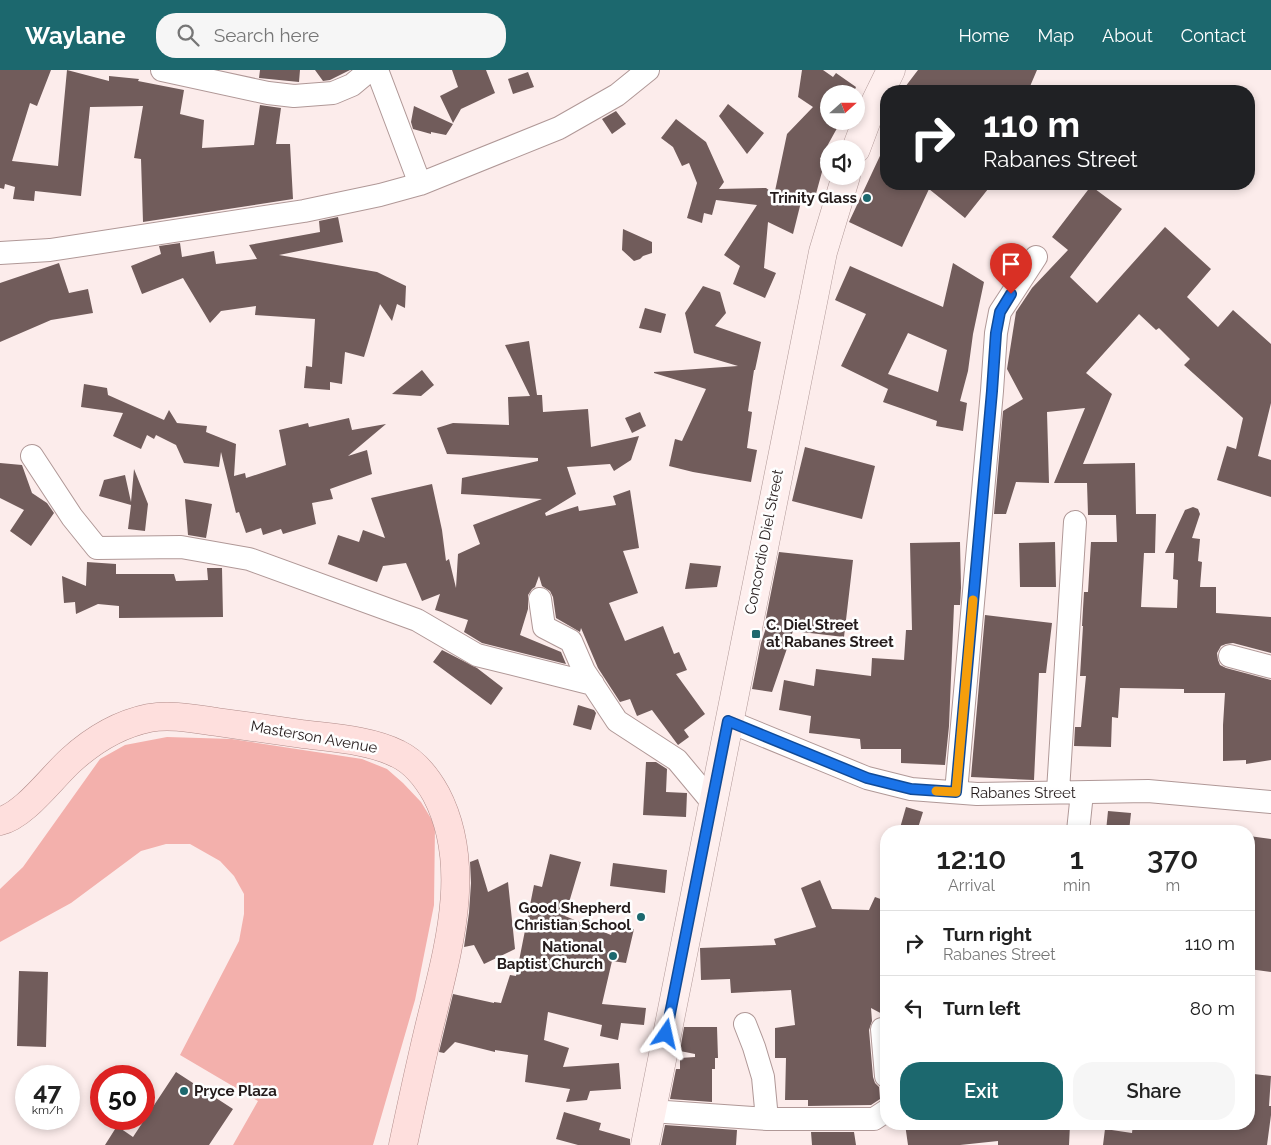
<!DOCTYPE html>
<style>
:root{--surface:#fff;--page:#f6f6f6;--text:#222;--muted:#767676;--line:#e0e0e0;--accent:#1c686e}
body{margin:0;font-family:Raleway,sans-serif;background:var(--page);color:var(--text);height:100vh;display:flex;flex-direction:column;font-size:19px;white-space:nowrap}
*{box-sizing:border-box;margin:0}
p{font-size:16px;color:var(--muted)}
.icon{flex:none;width:28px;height:28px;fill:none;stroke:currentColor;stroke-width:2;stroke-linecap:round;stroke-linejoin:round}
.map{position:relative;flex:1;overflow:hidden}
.side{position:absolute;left:880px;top:755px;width:375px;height:305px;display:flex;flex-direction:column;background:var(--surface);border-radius:20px;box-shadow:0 2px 8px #0003}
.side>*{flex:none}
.hud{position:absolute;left:880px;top:15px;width:375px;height:105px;border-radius:20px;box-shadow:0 2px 8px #0003;background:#202124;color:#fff;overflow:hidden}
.needle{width:32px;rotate:69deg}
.tools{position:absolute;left:820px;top:15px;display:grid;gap:10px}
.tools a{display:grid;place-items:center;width:45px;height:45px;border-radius:50%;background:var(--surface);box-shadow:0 2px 8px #0003;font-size:25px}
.speed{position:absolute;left:15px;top:995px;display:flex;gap:10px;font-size:25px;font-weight:700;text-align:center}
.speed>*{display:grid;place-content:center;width:65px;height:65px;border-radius:50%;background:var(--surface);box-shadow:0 2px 8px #0003;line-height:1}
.speed small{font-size:12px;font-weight:400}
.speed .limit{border:8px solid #d22;background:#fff;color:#111}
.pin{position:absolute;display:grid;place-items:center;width:42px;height:42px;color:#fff;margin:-51px -21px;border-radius:50% 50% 50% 0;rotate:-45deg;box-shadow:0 0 5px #0007}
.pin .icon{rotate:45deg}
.me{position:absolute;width:55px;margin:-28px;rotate:11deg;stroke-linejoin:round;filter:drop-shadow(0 0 4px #0008)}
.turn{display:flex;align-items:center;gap:18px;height:105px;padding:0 20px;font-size:22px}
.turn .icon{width:65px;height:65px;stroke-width:2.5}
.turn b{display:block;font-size:35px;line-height:42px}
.eta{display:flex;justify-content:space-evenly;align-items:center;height:85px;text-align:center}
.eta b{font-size:30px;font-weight:600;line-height:35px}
.action{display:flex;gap:10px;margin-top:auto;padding:10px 20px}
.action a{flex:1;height:58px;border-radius:20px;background:var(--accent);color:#fff;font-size:20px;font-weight:600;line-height:58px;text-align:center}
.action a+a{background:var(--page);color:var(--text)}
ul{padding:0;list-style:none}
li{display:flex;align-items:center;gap:15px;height:65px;padding:0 20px;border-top:1px solid var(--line)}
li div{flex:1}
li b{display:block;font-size:19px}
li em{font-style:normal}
header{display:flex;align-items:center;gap:30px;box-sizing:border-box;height:70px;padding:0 25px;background:var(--accent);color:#fff}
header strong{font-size:24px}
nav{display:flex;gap:28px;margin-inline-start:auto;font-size:18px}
.search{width:350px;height:45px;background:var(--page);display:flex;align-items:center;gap:12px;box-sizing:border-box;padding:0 18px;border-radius:20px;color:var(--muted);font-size:19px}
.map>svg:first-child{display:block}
</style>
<header>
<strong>Waylane</strong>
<div class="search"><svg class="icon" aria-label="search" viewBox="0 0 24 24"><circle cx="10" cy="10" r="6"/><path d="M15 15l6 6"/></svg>Search here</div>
<nav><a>Home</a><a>Map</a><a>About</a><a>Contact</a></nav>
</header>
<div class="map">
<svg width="1271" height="1075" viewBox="0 0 1271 1075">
<rect width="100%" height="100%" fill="#fceceb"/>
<!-- green -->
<path fill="#f3b0ac" d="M167,667L232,669L362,689L387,699L403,713L421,732L435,755L434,835L415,930L373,1075H233L258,1031L180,985L239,871L244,844V824L234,806L220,791L190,774H166L141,781L71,833L0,872V819L23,797L100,689L125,675Z"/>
<!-- building -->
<path fill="#715c5b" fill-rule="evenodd" d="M0,0H51L37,36L30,33L12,91L58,96L67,0L109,11V6L139,9L138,11L184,20L180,44L204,50L202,78L254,75L260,35L281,38L276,74H290L293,129L143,152L141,89L134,88L143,36L90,37L81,126L35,121L34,131L13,129L15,117L5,114L4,119L0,118Z
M260,0H300L299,12L259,8Z
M315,0H350L330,10L323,11Z
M452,0H486L495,23L461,39L453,53L440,26L458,17Z
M802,0H823L833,7L836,3L856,17L853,24H829V51H841L820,89L825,91L814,131L802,128L793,164L768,152L764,198L776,203L765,228L733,214L740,196L724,185L757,135L716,130L712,145L704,143L702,153L687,148L697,113L689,93L682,96L673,77L661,68L676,49L706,72L724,112L719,119L766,118L778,127L775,121L787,64L813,37L798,27Z
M918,0H1037L1028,21H902Z
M528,2L534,17L513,24L508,9Z
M728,34L764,63L747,84L719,46Z
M414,36L453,54L446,65L431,62V64L413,59L411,52Z
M616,41L626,54L612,64L602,49Z
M886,73V114H992L965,148L929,119L902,177L849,152Z
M1091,116L1122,139L1070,207L1097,233L1165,157L1211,199L1187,227L1218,257L1233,240L1271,274V333L1258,386L1271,390V427L1217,410L1227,376L1236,379L1243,348L1184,295L1190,289L1159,258L1156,260L1139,244L1086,303L1112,324L1083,394L1135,393L1136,444H1156L1155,483H1144L1141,537L1177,538L1178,510L1173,509L1174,486V483H1165L1185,440L1193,437L1198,439L1200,444L1192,468L1200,469L1198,491L1202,492L1200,517H1216V543L1271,547V583L1233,573L1226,574L1221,576L1217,583L1218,590L1220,595L1226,598L1271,610V690L1246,694V690L1223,691V655L1225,623H1184V619L1120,618L1118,648L1112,647L1111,677L1074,676L1075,657H1081L1086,606H1080L1083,556H1082L1084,522H1088L1091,472H1117L1116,445H1088L1087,413H1054L1085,338L1047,342L1049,413L1016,412L1006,444H994L1003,341L1023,329L1007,299L1016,242L1032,218L1068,180L1052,167Z
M338,147L343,172L279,185L377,202L406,216L405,238L397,234L392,251L380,234L364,287L345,282L342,314L330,312V320L304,318L306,296L312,297L315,249L255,245L256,236L221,241L210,253L183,208L142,224L131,196L161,184L159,176L180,173L182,187L214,181L216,194L257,189L249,175L320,162L319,151Z
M623,159L652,172V183L643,186L640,189L634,191L622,180Z
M59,193L69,223L88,219L93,243L51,250L0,272V213Z
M953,193L984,212L973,264L968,301L960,331L967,333L963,361L936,356L937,351L883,332L888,319L841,296L866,244L835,230L850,196L943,237ZM908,263L947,280L938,322L888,304Z
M703,216L720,222L726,243L715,256L761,272L755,300H754L748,341L752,342L747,378L757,380L751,412L693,402L669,396L675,369L682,371L706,319L654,303V302L738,296L694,283L685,243Z
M645,238L666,244L661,263L639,258Z
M529,271L537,325H542L543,342L588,339L591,377L639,366L631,390L614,401L610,394L567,397L576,424L545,443L546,446L578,436L579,441L616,435L613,426L630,420L639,478L623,481L638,523L609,533L625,571L663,556L674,584L679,582L687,600L676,604L705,644L684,660L689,667L678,675L652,640L637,646L630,629L620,632L598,598L581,558L580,562L556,548L553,527L550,521L542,516L539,506L535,517L532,519L528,525V539L520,565L561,582L566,594L482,573L464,562L468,550L435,540L440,524L422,531L406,493L383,496L377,512L328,494L338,465L359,472L363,460L385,468L371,428L432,414L442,460L446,491L449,489L456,518L458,484L480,474L473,455L542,429L461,424L462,408L538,391V388L447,384L437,358L453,353L509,355L508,327L530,326L505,275Z
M422,300L434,315L421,326L392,324Z
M84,314L107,318L108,325L164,350L169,340L177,353L207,356L206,362L236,374L234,406L245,403L246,408L286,395L279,360L308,353L309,357L349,348L352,360L386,354L348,386L367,380L372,404L330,419L333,429L312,433L316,454L283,464L281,459L263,465L261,458L246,463L239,442L236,443L221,382L219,397L184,393L176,375L156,365L154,369L147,365L141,379L113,366L123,343L81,337Z
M640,342L646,356L632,363L625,348Z
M805,377L875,396L862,449L792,431Z
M0,393L22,395L32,423L47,433L54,443L31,476L10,461L24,440L0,428Z
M134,399L148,434L145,461L128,459L131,435L99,426L104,410L125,405L131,432Z
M185,429L212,434L206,468L188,465Z
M960,472L961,518L960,535H954L949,656L945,695L901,693V679H861L860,669L809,663L811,646L779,640L784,610L814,616L816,599L871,606L872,588L904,590L906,560H912L910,473Z
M1055,472L1056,517H1020L1019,473Z
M779,482L853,490L844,567L793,561L772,622L752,619L761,573L766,558H764Z
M87,492L116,494V504H174L176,511L208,510L207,498H222L223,547L119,548V536L98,534L76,544L75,532L64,533L62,506L86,516Z
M690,493L721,496L717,517L685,519Z
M985,545L1052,553L1046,603H1039L1034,710L971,707Z
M442,580L477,598L503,618L491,635L433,592Z
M578,635L594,640L596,643L591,660L573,655Z
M646,692H656L667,699L666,722L687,723L686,747L643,745Z
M906,737L923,742L917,761L900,758Z
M1108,741L1131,743L1129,761H1106Z
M1249,766L1271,769V902L1249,899Z
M550,784L581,792L565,846L611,865L614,856L634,859L626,893L612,891L602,934L646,938L644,955L621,953L618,970L600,966L602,955L548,942L544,970L569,978L563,997L619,993L621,1019L590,1021L587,1030L566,1032L570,1019L525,1012L528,985L495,980V982L455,972L444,983L439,982L453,924L494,933V932L501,933L510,905L516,906L534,815L542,817Z
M478,789L488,822L508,812L515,879L484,894L474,875L464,877L469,843L471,813L470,792Z
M613,793L667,800L665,823L610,816Z
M820,810L832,839L869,840L875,827L886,831V946L871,938L872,951L869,960L873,1007L875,1013L879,1017L880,1029L871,1035L808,1036V1030H785L786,988H775V958L795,955L791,920L731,923L730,909L701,910L700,878L776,875L774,869L816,857L801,818Z
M19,901L48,902L46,977L17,976Z
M684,957H717L718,988H715V999H712V1032L670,1029L676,999H680V988L695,987V984L680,981Z
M176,1002L233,1039L209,1075H105L117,1056L133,1067Z
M1254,1004L1271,1006L1269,1036H1271V1045L1267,1075H1103L1105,1059L1132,1063L1133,1054H1249V1016L1253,1017Z
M564,1042L601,1053L599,1060L630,1069V1075H578L556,1069Z
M905,1054H1056L1070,1055L1069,1075H998V1071L960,1075H908Z
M665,1055L737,1060L736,1075H661Z
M811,1062H854L856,1075H812Z"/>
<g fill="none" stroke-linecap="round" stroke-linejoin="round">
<defs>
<path id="street" d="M162,0L268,23L294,26L333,23L352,15L370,0
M377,0L420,114
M0,183L50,180L304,141L380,125L420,114L559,58L617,25L648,0
M32,386L72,447L97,478L181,477L249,489L417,550L477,585L593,614
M540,529L544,557L571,571L584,601L617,651L677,690L712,732
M1230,586L1271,597
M728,651L867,708L911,719L977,724L1148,721L1271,732
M1058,721L1075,452
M956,722L992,321L996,263L1000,242L1036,187
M1078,761L1082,723
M745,954L754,977L763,1007L767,1049
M882,959L886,1006
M651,1041L767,1049H874L886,1041"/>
<path id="secondary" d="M856,79L868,47L891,0
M645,1075L823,182L846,106"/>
<path id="primary" d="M0,751C24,746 52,707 71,690C93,670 120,654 149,648C171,644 195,649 217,652C246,656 274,660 302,664C333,668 370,670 398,684C415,692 427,708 436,724C475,798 446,886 428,962C419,1000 411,1037 403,1075"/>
</defs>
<!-- street casing -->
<use href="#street" stroke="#b09897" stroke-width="24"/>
<!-- secondary casing -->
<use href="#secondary" stroke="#b09897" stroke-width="29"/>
<!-- primary casing -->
<use href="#primary" stroke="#b18c8a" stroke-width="29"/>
<!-- street -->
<use href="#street" stroke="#fff" stroke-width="22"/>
<!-- secondary -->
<use href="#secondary" stroke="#feefee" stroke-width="28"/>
<!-- primary -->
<use href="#primary" stroke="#fedfdd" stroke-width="28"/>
</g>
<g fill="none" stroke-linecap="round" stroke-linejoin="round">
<defs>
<path id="route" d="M666,964L728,651L867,708L911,719L956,722L992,321L996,263L1000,242L1011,224"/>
</defs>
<!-- route casing -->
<use href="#route" stroke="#114b97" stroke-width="12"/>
<!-- route -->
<use href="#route" stroke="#1a73e8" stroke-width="9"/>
<!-- slow -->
<path stroke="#f59e0b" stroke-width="9" d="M936,721L956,722L973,530"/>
</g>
<!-- markers -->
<g fill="#1c686e" stroke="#fefefe" stroke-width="2">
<circle cx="867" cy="128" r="5"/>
<rect x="751" y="559" width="10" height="10" rx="2.5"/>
<circle cx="641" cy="847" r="5"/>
<circle cx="613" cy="886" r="5"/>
<circle cx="184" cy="1021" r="5"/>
</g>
<g text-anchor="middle" stroke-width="5" stroke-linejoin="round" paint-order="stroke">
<!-- poi labels -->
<g font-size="15" font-weight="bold" fill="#241b1b" stroke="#fefefe" text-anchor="end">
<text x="857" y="133">Trinity Glass</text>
<text x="766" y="560" text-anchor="start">C. Diel Street<tspan x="766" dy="17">at Rabanes Street</tspan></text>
<text x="631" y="843">Good Shepherd<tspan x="631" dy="17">Christian School</tspan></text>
<text x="603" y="882">National<tspan x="603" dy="17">Baptist Church</tspan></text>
<text x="194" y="1026" text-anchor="start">Pryce Plaza</text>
</g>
<!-- street labels -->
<g font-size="15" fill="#241b1b" stroke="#fefefe">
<text transform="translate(764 472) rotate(-79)" y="5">Concordio Diel Street</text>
<text transform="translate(314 667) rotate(10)" y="5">Masterson Avenue</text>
<text x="1023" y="728">Rabanes Street</text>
</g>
</g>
</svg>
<div class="tools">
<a><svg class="needle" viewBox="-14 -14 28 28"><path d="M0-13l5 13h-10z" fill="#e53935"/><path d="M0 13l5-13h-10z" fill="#767676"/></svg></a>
<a><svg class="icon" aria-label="sound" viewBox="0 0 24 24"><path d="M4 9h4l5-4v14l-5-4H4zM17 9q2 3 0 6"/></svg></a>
</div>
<div class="speed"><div>47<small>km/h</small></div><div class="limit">50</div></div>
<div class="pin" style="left:1011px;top:224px;background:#d93025"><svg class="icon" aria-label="arrive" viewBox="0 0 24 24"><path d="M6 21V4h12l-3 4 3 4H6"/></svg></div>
<svg class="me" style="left:666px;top:964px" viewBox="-20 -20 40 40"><path d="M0-17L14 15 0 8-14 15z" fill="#1a73e8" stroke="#fff" stroke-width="4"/></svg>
<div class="hud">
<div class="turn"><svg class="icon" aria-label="right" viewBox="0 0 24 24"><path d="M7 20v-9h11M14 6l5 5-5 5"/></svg><div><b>110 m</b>Rabanes Street</div></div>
</div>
<section class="side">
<div class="eta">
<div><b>12:10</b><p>Arrival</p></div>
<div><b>1</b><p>min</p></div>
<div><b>370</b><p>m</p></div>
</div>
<ul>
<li><svg class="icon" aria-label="right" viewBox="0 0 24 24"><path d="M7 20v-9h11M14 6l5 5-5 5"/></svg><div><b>Turn right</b><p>Rabanes Street</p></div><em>110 m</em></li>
<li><svg class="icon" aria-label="left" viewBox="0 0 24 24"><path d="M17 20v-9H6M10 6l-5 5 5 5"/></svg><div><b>Turn left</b></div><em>80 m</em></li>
</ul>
<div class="action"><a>Exit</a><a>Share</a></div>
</section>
</div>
